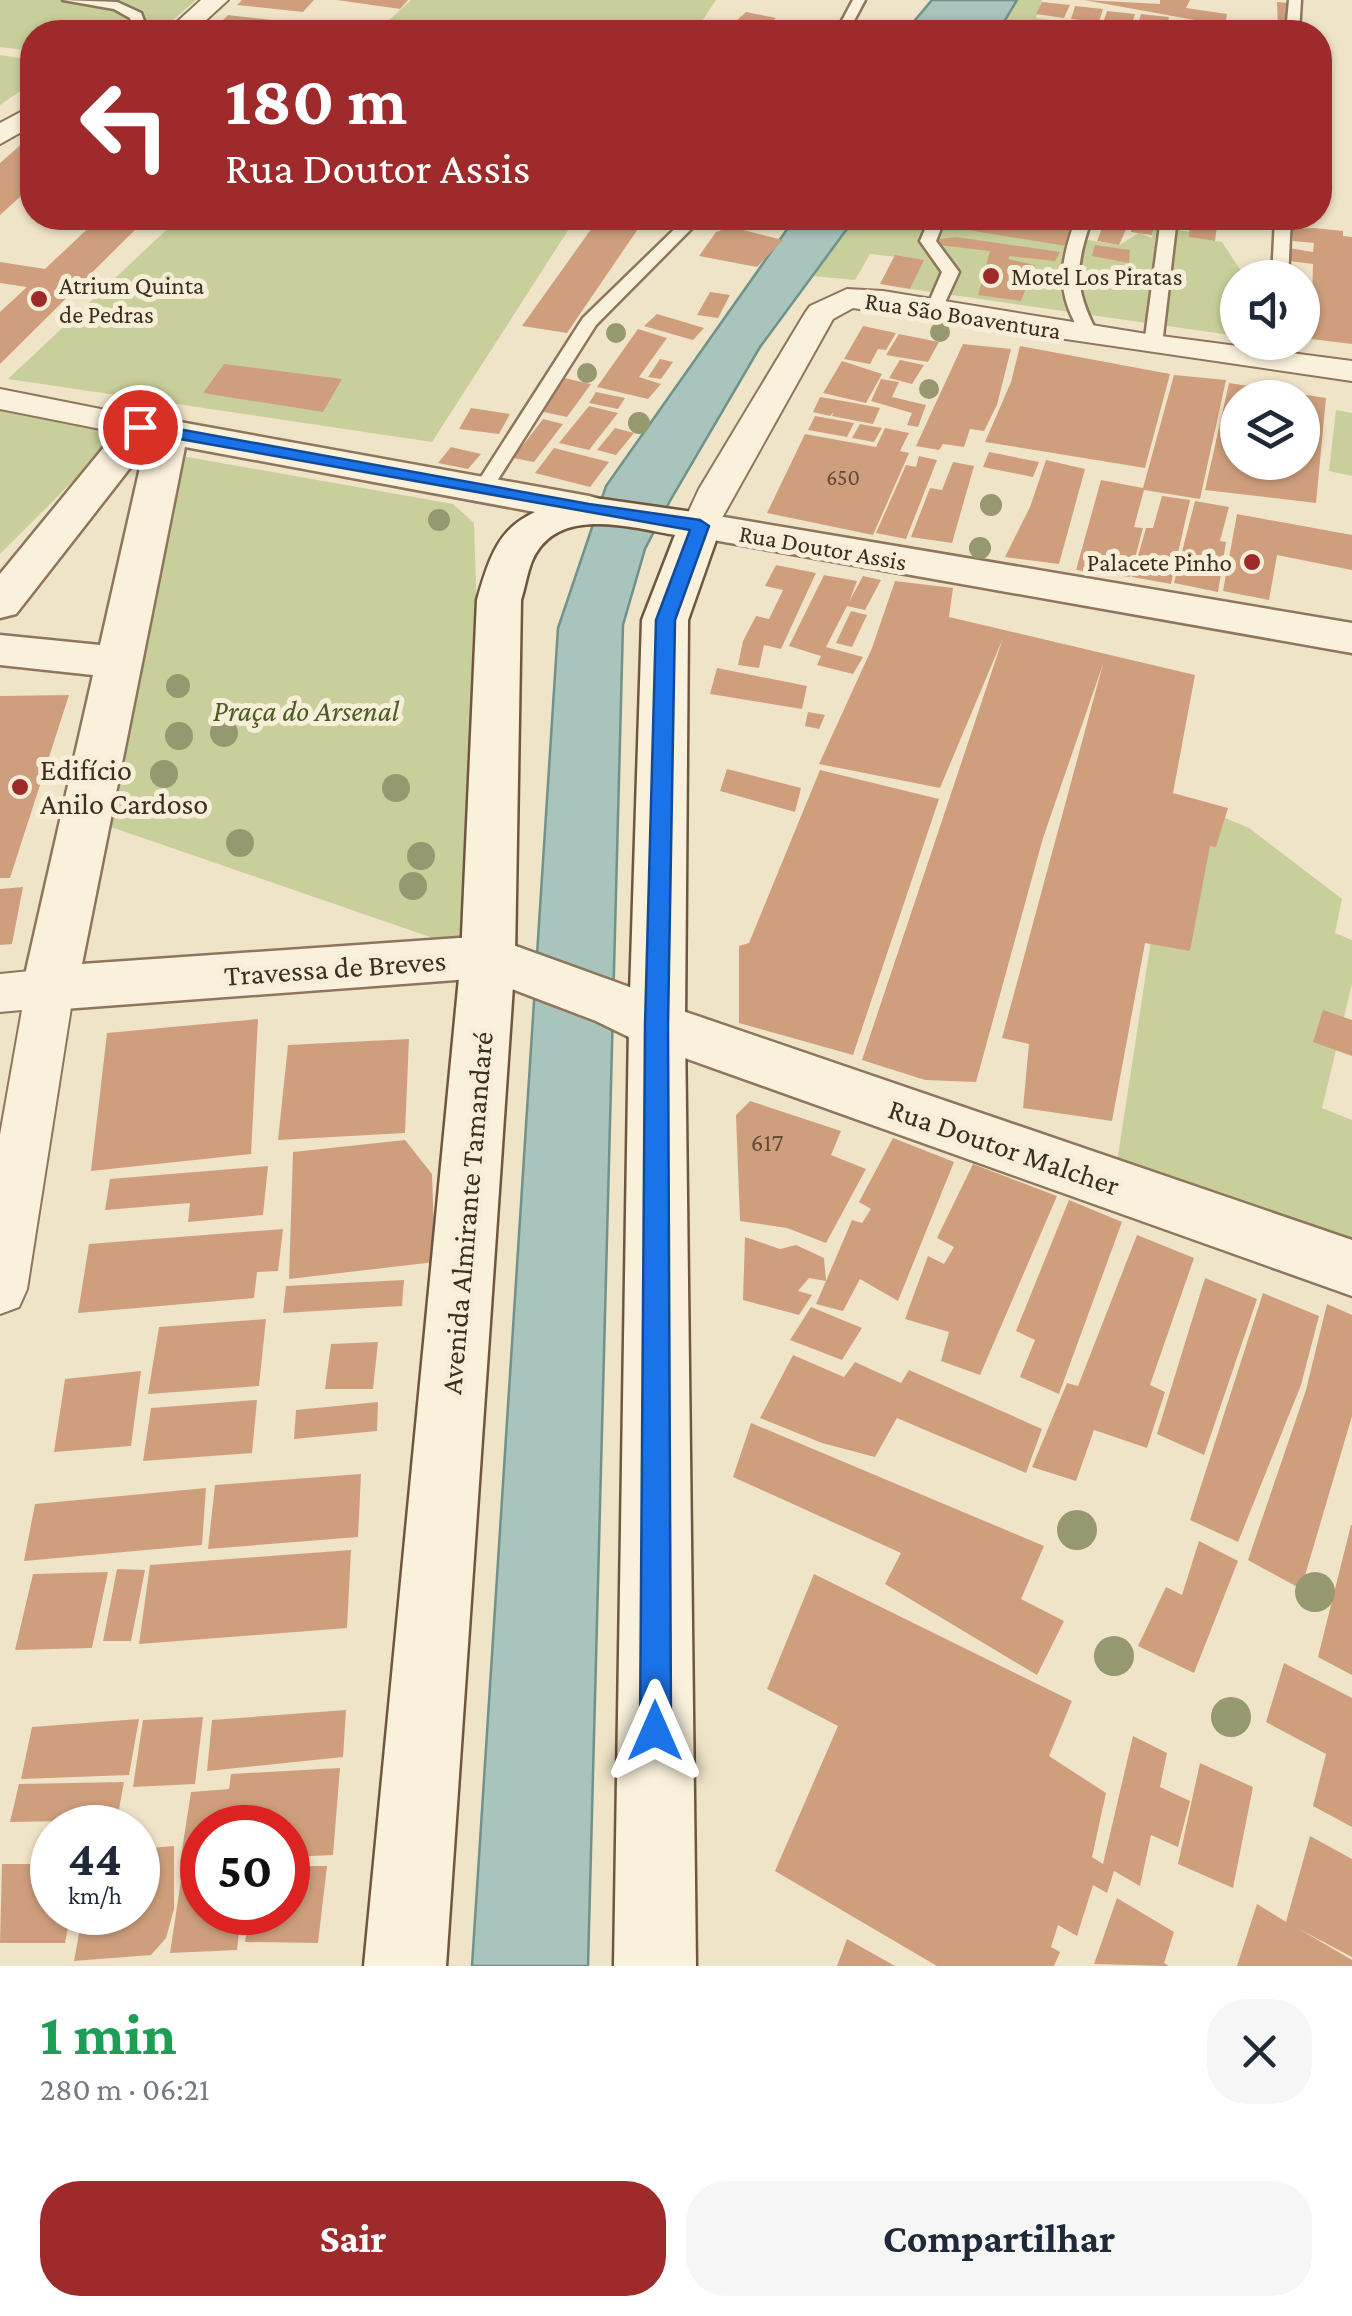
<!DOCTYPE html>
<html lang="pt">
<meta charset="utf-8">
<style>
:root{--surface:#fff;--page:#f6f6f7;--text:#1f2937;--muted:#747a83;--accent:#9e2a2b}
body{margin:0;font-family:"Crimson Pro",serif;background:var(--page);color:var(--text);height:100vh;display:flex;flex-direction:column;font-size:38px;white-space:nowrap}
*{box-sizing:border-box;margin:0}
p{font-size:32px;color:var(--muted)}
.icon{flex:none;width:55px;height:55px;fill:none;stroke:currentColor;stroke-width:2;stroke-linecap:round;stroke-linejoin:round}
.map{position:relative;height:1966px;overflow:hidden}
.drawer{display:flex;flex-direction:column;background:var(--surface);flex:1}
.drawer>*{flex:none}
.banner{position:absolute;left:20px;top:20px;width:1312px;height:210px;border-radius:40px;box-shadow:0 2px 8px #0004;background:#9e2a2b;color:#fff;overflow:hidden}
.buttons{position:absolute;left:1220px;top:260px;display:grid;gap:20px}
.buttons a{display:grid;place-items:center;width:100px;height:100px;border-radius:50%;background:var(--surface);box-shadow:0 2px 8px #0004;font-size:50px}
.speed{position:absolute;left:30px;top:1805px;display:flex;gap:20px;font-size:50px;font-weight:700;text-align:center}
.speed>*{display:grid;place-content:center;width:130px;height:130px;border-radius:50%;background:var(--surface);box-shadow:0 2px 8px #0004;line-height:1}
.speed small{font-size:25px;font-weight:400}
.speed .limit{border:15px solid #d22;background:#fff;color:#111}
.pin{position:absolute;display:grid;place-items:center;width:85px;height:85px;color:#fff;margin:-42px;border:5px solid #fff;border-radius:50%;box-shadow:0 2px 10px #0007}
.me{position:absolute;width:110px;margin:-55px;rotate:0deg;stroke-linejoin:round;filter:drop-shadow(0 0 8px #0008)}
.turn{display:flex;align-items:center;gap:35px;height:210px;padding:0 40px;font-size:45px}
.turn .icon{width:130px;height:130px;stroke-width:2.5}
.turn b{display:block;font-size:70px;line-height:85px}
.round{display:grid;place-items:center;flex:none;width:105px;height:105px;border-radius:40px;background:var(--page)}
.summary{display:flex;align-items:center;justify-content:space-between;height:170px;padding:0 40px}
h1{font-size:60px;font-weight:700;line-height:75px;color:#1e9e55}
.primary-button{display:flex;gap:20px;margin-top:auto;padding:20px 40px}
.primary-button a{flex:1;height:115px;border-radius:40px;background:var(--accent);color:#fff;font-size:40px;font-weight:700;line-height:115px;text-align:center}
.primary-button a+a{background:var(--page);color:var(--text)}
.map>svg:first-child{display:block}
</style>
<div class="map">
<svg width="1352" height="1966" viewBox="0 0 1352 1966">
<rect width="100%" height="100%" fill="#f0e4c8"/>
<!-- green -->
<path fill="#c9cf9b" d="M0,0H196L159,32H32V51L0,47Z
M411,0H716L695,32H376Z
M1017,0H1042L1036,18L1141,32H1099L1023,23L1018,32H998Z
M0,55L32,60V83L0,105Z
M179,218H576L432,442L8,379Z
M855,218H943L942,221L951,227L1084,245L1088,240L1119,245L1139,233L1152,238L1154,226L1190,232V237L1222,242L1245,277L1238,278L1237,336L910,289L923,260L870,254L855,280L813,276Z
M0,405L127,427L0,554Z
M1336,410L1352,413V476L1329,471Z
M176,455L453,504L474,523L488,957L111,827Z
M1177,798L1249,828L1342,899L1335,933L1352,940V984L1322,1108L1352,1120V1260L1115,1175L1167,836Z"/>
<!-- water -->
<path fill="#a9c4bc" stroke="#6f938a" stroke-width="2.5" d="M932,0H1017L998,32H905Z
M795,218H855L760,347L671,499L645,549L623,625L588,1966H472L558,628L606,486Z"/>
<!-- building -->
<path fill="#cf9f7d" fill-rule="evenodd" d="M242,0H314L303,12L237,5Z
M337,0H408L400,9Z
M1084,0L1160,4V0H1190L1186,8L1227,14L1224,32H1190L1191,23L1217,24Z
M1042,2L1070,5L1064,18L1036,14Z
M1277,2L1290,3L1292,32H1278Z
M1075,6L1103,9L1099,22L1071,19Z
M1107,11L1135,14L1131,27L1103,23Z
M746,12L776,18L767,27L736,21Z
M1141,14L1169,17L1166,31L1137,27Z
M228,15L272,20L265,27L221,22Z
M277,22L349,30V32L269,30Z
M32,135V186L0,215V163Z
M99,218H147L0,364V312L27,287L0,283V262L45,269Z
M599,218H661L658,222L644,220L567,333L522,326Z
M954,218H1083L1072,247L950,227Z
M1133,218H1156L1152,235L1131,232Z
M1190,218H1218L1215,241L1189,237Z
M1105,220L1128,225L1119,245L1097,241Z
M731,227L783,240L757,267L699,256L716,232Z
M1314,228L1343,231V236L1352,237V344L1311,339L1313,264L1289,261V248L1313,252L1314,243L1293,241L1291,229Z
M957,237L1060,252L1055,261L1010,256L1008,259L1035,265L1021,301L978,295L990,251L938,245L939,239Z
M1095,245L1130,250L1129,263L1092,256Z
M895,255L924,260L910,289L880,284Z
M710,292L730,295L718,318L697,315Z
M657,314L704,328L693,340L644,326Z
M863,326L896,333L886,350L878,349L870,364L844,359Z
M638,329L667,338L639,377L661,384L648,399L597,387Z
M899,334L939,342L928,362L886,355Z
M963,344L1011,349L997,405L984,431L970,429L964,447L943,444L939,450L916,446Z
M1020,346L1170,374L1145,468L985,442L1011,382Z
M660,359L673,362L661,379L648,377Z
M900,360L924,365L912,384L889,378Z
M842,361L882,374L866,403L823,393Z
M224,364L342,379L323,412L203,393Z
M1174,375L1226,380L1200,499L1144,490L1134,527L1143,528L1130,577L1076,570L1101,480L1143,488Z
M564,378L591,384L567,417L539,411Z
M881,379L899,382L892,397L926,405L918,427L907,425L912,413L871,401Z
M1229,383L1326,398L1316,503L1205,490ZM1238,398H1302V462H1238Z
M596,392L625,398L618,409L589,403Z
M820,397L849,402L880,408L873,424L832,416L834,412L830,416L813,412Z
M589,406L618,413L589,450L559,443Z
M471,408L510,414L499,434L459,429Z
M815,416L854,423L847,437L808,430Z
M543,419L563,424L534,462L513,458Z
M860,424L882,428L874,442L852,438Z
M615,428L634,433L616,455L597,450Z
M885,428L909,433L900,451L909,453L873,535L767,513L805,434L876,447Z
M451,447L481,454L468,469L438,463Z
M554,448L609,462L590,487L535,473Z
M989,452L1039,462L1033,477L983,467Z
M919,456L937,460L906,539L876,533L906,465L916,467Z
M1046,460L1085,469L1059,564L1005,557L1030,507Z
M953,462L974,466L952,543L911,537L930,488L942,490Z
M1162,496L1190,500L1171,584L1132,577L1146,528H1153Z
M1195,501L1229,507L1220,541L1226,542L1218,592L1174,583Z
M1237,514L1352,535V570L1277,555L1269,600L1223,591Z
M776,565L816,573L781,649L764,645L759,668L738,665L743,641L756,616L769,619L783,590L765,586Z
M824,575L857,581L849,602L863,576L881,580L865,610L847,606L826,647L863,657L853,674L817,665L821,656L789,646Z
M895,581L953,588L949,617L1195,675L1173,793L1228,808L1216,847L1210,846L1190,951L1145,943L1112,1121L1023,1108L1029,1044L1002,1038L1103,664L1043,838L976,1082L925,1080L862,1060L1003,638L940,788L819,764L872,648Z
M851,611L867,615L852,647L836,643Z
M717,668L807,686L802,709L710,694Z
M69,695L10,878H0V696Z
M808,712L825,715L819,729L805,726Z
M727,769L801,788L795,812L720,791Z
M820,770L939,799L853,1055L739,1023V946L749,943Z
M23,887L12,944L0,945V889Z
M1323,1010L1352,1020V1056L1313,1042Z
M258,1019L251,1154L91,1171L107,1033Z
M409,1039L405,1133L278,1140L288,1045Z
M750,1101L841,1131L831,1155L866,1169L826,1243L787,1228L740,1221L736,1115Z
M893,1138L954,1162L898,1301L860,1279L843,1311L816,1304L826,1281L809,1278L798,1291L812,1295L799,1315L743,1300L745,1237L780,1249L796,1245L824,1258L826,1281L852,1220L862,1223L871,1209L859,1202Z
M405,1140L432,1174L435,1262L289,1279L293,1152Z
M973,1164L1057,1196L980,1375L941,1361L949,1332L905,1319L928,1256L944,1264L954,1247L937,1238Z
M268,1166L263,1215L188,1222L190,1203L105,1210L110,1179Z
M1069,1200L1122,1222L1059,1394L1020,1377L1035,1340L1016,1331Z
M283,1229L278,1271L257,1272L254,1298L78,1313L89,1244Z
M1137,1235L1194,1258L1150,1385L1165,1392L1147,1448L1094,1430L1076,1481L1032,1467L1067,1383L1078,1386Z
M1205,1278L1257,1299L1204,1455L1157,1434Z
M404,1280L402,1306L283,1313L286,1286Z
M1263,1293L1319,1316L1301,1385L1238,1542L1190,1520Z
M1327,1304L1352,1315V1416L1301,1589L1248,1560L1306,1390Z
M811,1307L862,1328L842,1360L790,1340Z
M266,1319L259,1386L148,1394L159,1327Z
M378,1342L373,1389H325L331,1344Z
M793,1355L844,1377L855,1362L901,1383L909,1370L1042,1429L1026,1473L897,1418L875,1457L822,1443L760,1418Z
M141,1371L131,1446L54,1452L65,1379Z
M257,1400L252,1453L143,1461L151,1408Z
M378,1402L377,1431L294,1439L296,1410Z
M751,1423L1044,1546L1021,1599L1064,1621L1037,1675L885,1584L901,1553L733,1477Z
M361,1474L358,1537L208,1549L215,1485Z
M206,1488L202,1545L24,1561L35,1504Z
M1351,1525H1352V1675L1318,1657Z
M1199,1541L1238,1561L1194,1673L1138,1646L1166,1587L1182,1595Z
M351,1550L347,1628L139,1644L150,1565Z
M117,1569L145,1570L131,1641H103Z
M108,1572L92,1648L15,1650L33,1574Z
M814,1574L1072,1701L1049,1756L1106,1793L1092,1857L1103,1864L1133,1736L1167,1753L1160,1787L1190,1801L1178,1847L1151,1835L1140,1886L1114,1871L1107,1893L1093,1885L1077,1936L1058,1925L1051,1947L1060,1952L1054,1966H937L775,1871L838,1726L767,1689Z
M1284,1663L1352,1698V1827L1313,1806L1326,1754L1266,1722Z
M346,1710L343,1757L207,1771L212,1720Z
M203,1717L195,1784L133,1787L143,1720Z
M139,1719L129,1775L21,1779L32,1727Z
M1200,1763L1253,1787L1233,1888L1178,1864Z
M340,1768L333,1855L288,1857V1828H202V1862L180,1863L191,1792L229,1789L231,1774Z
M124,1782L117,1820L10,1822L19,1784Z
M1310,1836L1352,1859V1957L1299,1929L1352,1960V1966H1237L1257,1904L1286,1922Z
M174,1846V1909L166,1938L151,1955L74,1961L83,1912H138V1849Z
M2,1864H52V1912H71L65,1943H0Z
M288,1866H327L318,1943L245,1942L250,1912H288Z
M183,1867H202V1912H241L237,1950L170,1953Z
M1117,1898L1174,1932L1164,1963L1169,1966L1094,1964Z
M847,1939L895,1966H837Z"/>
<g fill="none" stroke-linecap="round" stroke-linejoin="round">
<defs>
<path id="service" d="M63,0L117,2L141,13L146,26L141,32H129L132,26L130,18L114,9Z
M853,0H865L848,32H836Z
M1289,0H1301L1299,32H1286Z
M1037,23L1084,28L1091,32H1028Z
M686,218H702L596,325L490,492H476L474,488L583,318Z
M930,218H945L936,241L959,272L942,309L934,314L926,309L942,272L920,241Z
M1076,218H1092C1075,266 1073,288 1098,334L1089,339C1080,335 1078,330 1074,321C1055,284 1063,255 1076,218Z
M1161,218H1177L1162,345L1153,350L1144,345Z
M1275,218H1291L1288,278H1272Z
M1267,342H1285L1280,365L1265,361Z"/>
<path id="minor" d="M201,0H228L193,32H166Z
M32,106V126L0,144V123Z
M847,289L883,291L1153,335L1352,361V381L853,308L833,319L713,534L700,537L687,534L682,526L699,489L805,313L810,306Z
M0,389L141,417L153,420L158,427L153,434L141,437L0,409Z
M50,969L67,975L74,988L27,1289L19,1307L0,1314V1135L22,1010L0,1012V974Z"/>
<path id="tertiary" d="M141,415L589,496L604,500L610,509L604,518L589,522L185,447L82,964L488,936L635,989L677,1009L1352,1240V1296L637,1041L596,1021L483,978L50,1010L31,1003L22,988L93,675L0,665V635L100,645L144,450L16,614L0,618V574L127,419Z
M700,513L1352,623V653L685,535L679,526L685,517Z"/>
<path id="secondary" d="M574,499H602L700,513L715,517L721,526L688,620L685,1025L696,1966H614L629,1025L642,620L675,535C629,527 556,505 532,561C527,573 525,588 521,600L515,957L446,1966H364L461,957L477,600C495,536 507,516 574,499Z"/>
</defs>
<!-- service casing -->
<use href="#service" stroke="#8d765c" stroke-width="5"/>
<!-- minor casing -->
<use href="#minor" stroke="#8d765c" stroke-width="4"/>
<!-- tertiary casing -->
<use href="#tertiary" stroke="#8d765c" stroke-width="5"/>
<!-- secondary casing -->
<use href="#secondary" stroke="#6f573f" stroke-width="5"/>
<!-- service -->
<use href="#service" fill="#faf1dc" fill-rule="evenodd"/>
<!-- minor -->
<use href="#minor" fill="#faf1dc" fill-rule="evenodd"/>
<!-- tertiary -->
<use href="#tertiary" fill="#faf1dc" fill-rule="evenodd"/>
<!-- secondary -->
<use href="#secondary" fill="#faf1dc" fill-rule="evenodd"/>
</g>
<!-- trees -->
<g fill="#96986f">
<circle cx="940" cy="332" r="10"/>
<circle cx="616" cy="333" r="10"/>
<circle cx="587" cy="373" r="10"/>
<circle cx="929" cy="389" r="10"/>
<circle cx="639" cy="423" r="11"/>
<circle cx="991" cy="505" r="11"/>
<circle cx="439" cy="520" r="11"/>
<circle cx="980" cy="548" r="11"/>
<circle cx="178" cy="686" r="12"/>
<circle cx="224" cy="733" r="14"/>
<circle cx="179" cy="736" r="14"/>
<circle cx="164" cy="774" r="14"/>
<circle cx="396" cy="788" r="14"/>
<circle cx="240" cy="843" r="14"/>
<circle cx="421" cy="856" r="14"/>
<circle cx="413" cy="886" r="14"/>
<circle cx="1077" cy="1530" r="20"/>
<circle cx="1315" cy="1592" r="20"/>
<circle cx="1114" cy="1656" r="20"/>
<circle cx="1231" cy="1717" r="20"/>
</g>
<!-- route -->
<path fill="#1a73e8" stroke="#114b97" stroke-width="2.5" d="M140,422L589,504L700,520L709,526L675,620L668,1025L671,1731L666,1742L655,1746L644,1742L640,1731L645,1025L656,620L690,530L135,431L132,427Z"/>
<!-- markers -->
<g fill="#9e2a2b" stroke="#f7eed8" stroke-width="4">
<circle cx="991" cy="276" r="10"/>
<circle cx="39" cy="299" r="10"/>
<circle cx="1252" cy="562" r="10"/>
<circle cx="20" cy="787" r="10"/>
</g>
<g text-anchor="middle" stroke-width="10" stroke-linejoin="round" paint-order="stroke">
<!-- far-number labels -->
<g font-size="22" fill="#624a37">
<text x="843" y="485">650</text>
</g>
<!-- far-poi labels -->
<g font-size="25" fill="#3d2e20" stroke="#f7eed8" text-anchor="start">
<text x="1011" y="285">Motel Los Piratas</text>
<text x="59" y="294">Atrium Quinta<tspan x="59" dy="29">de Pedras</tspan></text>
<text x="1232" y="571" text-anchor="end">Palacete Pinho</text>
</g>
<!-- far-street labels -->
<g font-size="25" fill="#3d2e20" stroke="#f7eed8">
<text transform="translate(963 315) rotate(9)" y="9">Rua São Boaventura</text>
<text transform="translate(823 547) rotate(10)" y="9">Rua Doutor Assis</text>
</g>
<!-- number labels -->
<g font-size="25" fill="#624a37">
<text x="767" y="1151">617</text>
</g>
<!-- park labels -->
<g font-size="30" font-style="italic" fill="#4d5a26" stroke="#f7eed8">
<text x="306" y="721">Praça do Arsenal</text>
</g>
<!-- poi labels -->
<g font-size="30" fill="#3d2e20" stroke="#f7eed8" text-anchor="start">
<text x="40" y="780">Edifício<tspan x="40" dy="34">Anilo Cardoso</tspan></text>
</g>
<!-- street labels -->
<g font-size="30" fill="#3d2e20" stroke="#f7eed8">
<text transform="translate(335 968) rotate(-4)" y="10">Travessa de Breves</text>
<text transform="translate(1004 1147) rotate(19)" y="10">Rua Doutor Malcher</text>
<text transform="translate(467 1213) rotate(-85)" y="10">Avenida Almirante Tamandaré</text>
</g>
</g>
</svg>
<div class="buttons">
<a><svg class="icon" aria-label="sound" viewBox="0 0 24 24"><path d="M4 9h4l5-4v14l-5-4H4zM17 9q2 3 0 6"/></svg></a>
<a><svg class="icon" aria-label="layers" viewBox="0 0 24 24"><path d="M12 4l9 5-9 5-9-5zM3 14l9 5 9-5"/></svg></a>
</div>
<div class="speed"><div>44<small>km/h</small></div><div class="limit">50</div></div>
<div class="pin" style="left:140px;top:427px;background:#d93025"><svg class="icon" aria-label="arrive" viewBox="0 0 24 24"><path d="M6 21V4h12l-3 4 3 4H6"/></svg></div>
<svg class="me" style="left:655px;top:1731px" viewBox="-20 -20 40 40"><path d="M0-17L14 15 0 8-14 15z" fill="#1a73e8" stroke="#fff" stroke-width="4"/></svg>
<div class="banner">
<div class="turn"><svg class="icon" aria-label="left" viewBox="0 0 24 24"><path d="M17 20v-9H6M10 6l-5 5 5 5"/></svg><div><b>180 m</b>Rua Doutor Assis</div></div>
</div>
</div>
<section class="drawer">
<div class="summary"><div><h1>1 min</h1><p>280 m · 06:21</p></div><a class="round"><svg class="icon" aria-label="close" viewBox="0 0 24 24"><path d="M6 6l12 12M18 6L6 18"/></svg></a></div>
<div class="primary-button"><a>Sair</a><a>Compartilhar</a></div>
</section>
